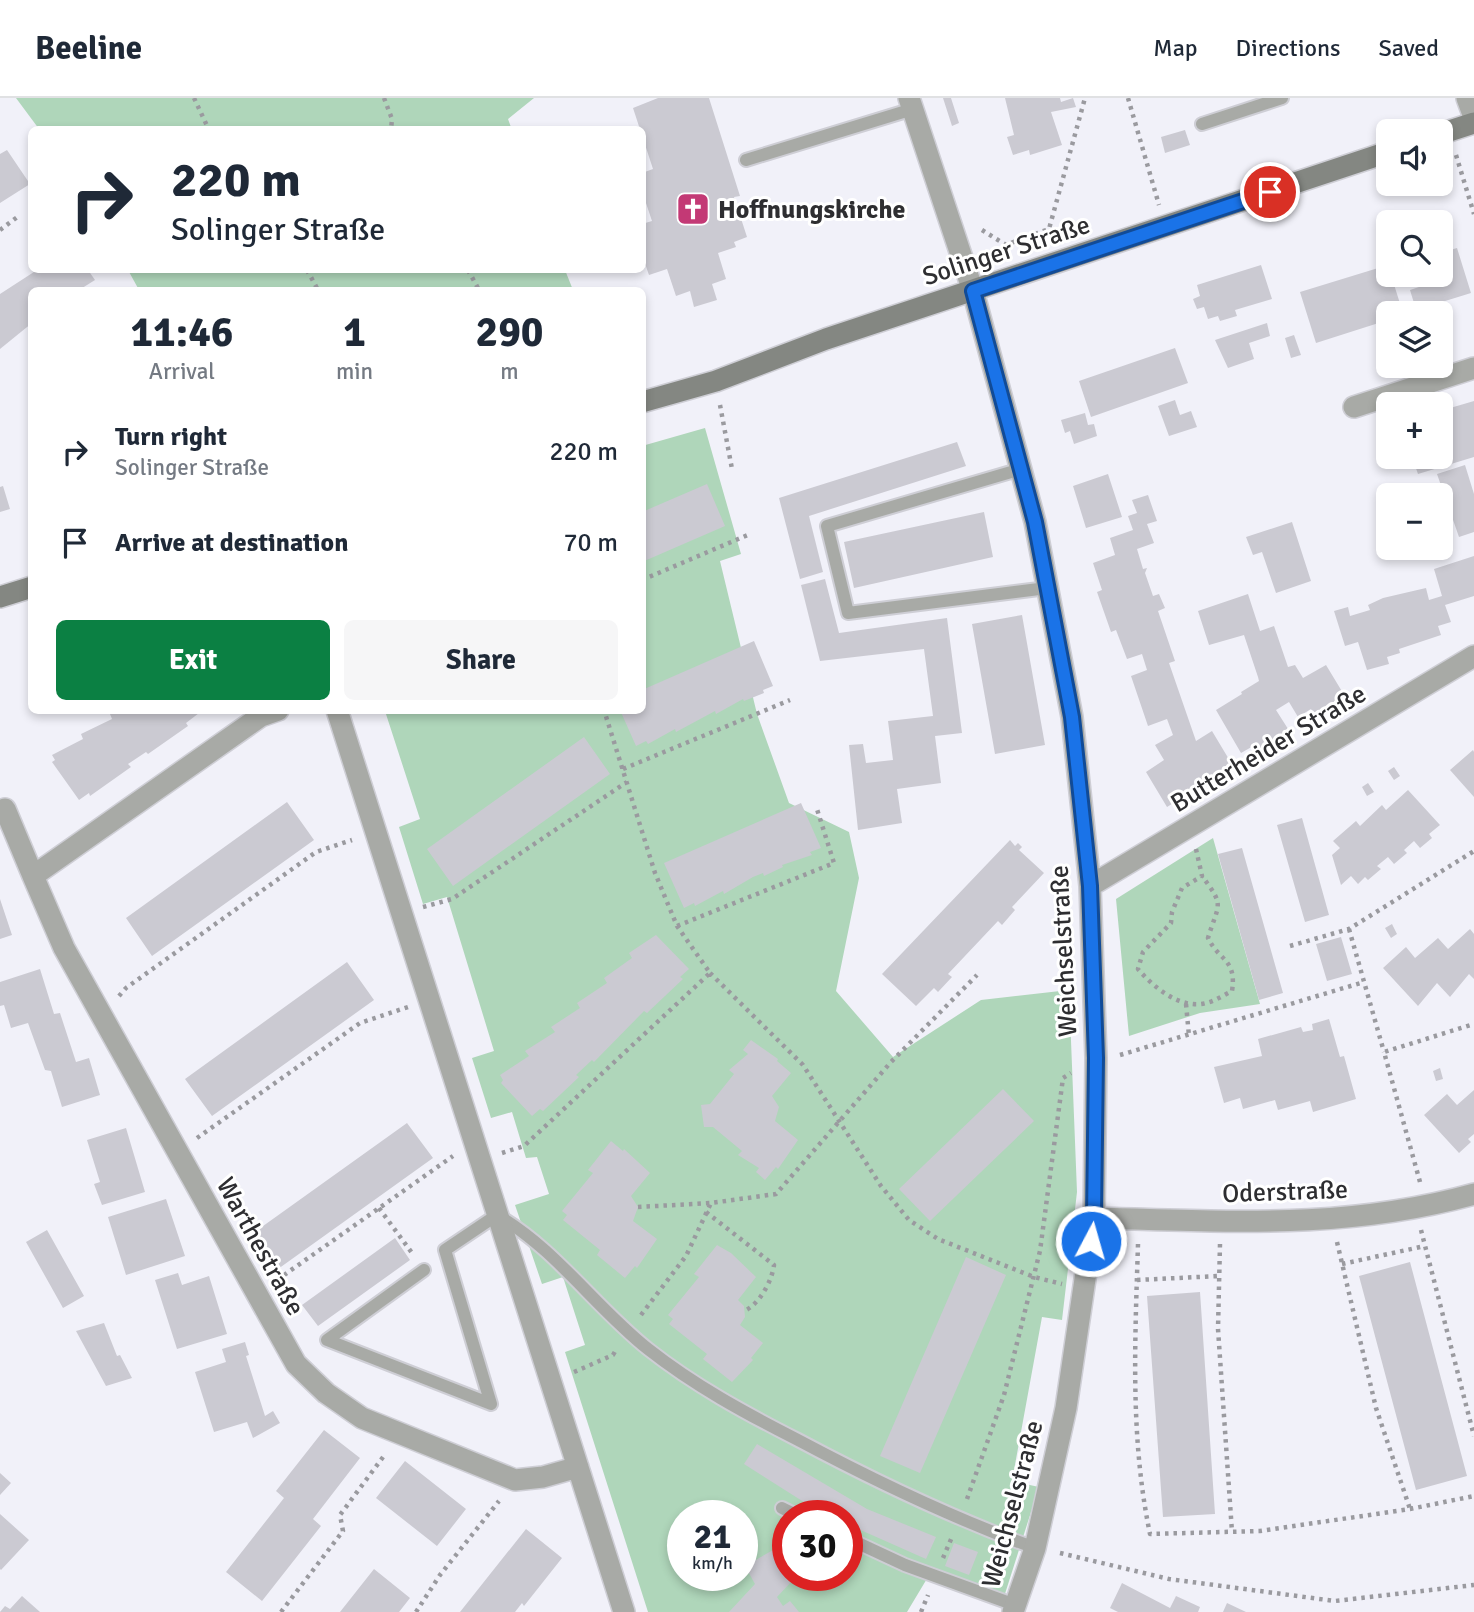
<!DOCTYPE html>
<meta charset="utf-8">
<style>
:root{--surface:#fff;--page:#f6f6f7;--text:#1f2937;--muted:#747a83;--line:#e0e1e3;--accent:#0b8043}
body{margin:0;font-family:Signika,sans-serif;background:var(--page);color:var(--text);height:100vh;display:flex;flex-direction:column;font-size:26px;white-space:nowrap}
*{box-sizing:border-box;margin:0}
p{font-size:23px;color:var(--muted)}
.icon{flex:none;width:38px;height:38px;fill:none;stroke:currentColor;stroke-width:2;stroke-linecap:round;stroke-linejoin:round}
.map{position:relative;flex:1;overflow:hidden}
.panel{position:absolute;left:28px;top:189px;width:618px;height:427px;display:flex;flex-direction:column;background:var(--surface);border-radius:10px;box-shadow:0 4px 10px #0003}
.panel>*{flex:none}
.banner{position:absolute;left:28px;top:28px;width:618px;height:147px;border-radius:10px;box-shadow:0 4px 10px #0003;background:#fff;color:var(--text);overflow:hidden}
.buttons{position:absolute;left:1376px;top:21px;display:grid;gap:14px}
.buttons a{display:grid;place-items:center;width:77px;height:77px;border-radius:10px;background:var(--surface);box-shadow:0 4px 10px #0003;font-size:35px}
.speed{position:absolute;left:667px;top:1402px;display:flex;gap:14px;font-size:35px;font-weight:700;text-align:center}
.speed>*{display:grid;place-content:center;width:91px;height:91px;border-radius:50%;background:var(--surface);box-shadow:0 4px 10px #0003;line-height:1}
.speed small{font-size:18px;font-weight:400}
.speed .limit{border:10px solid #d22;background:#fff;color:#111}
.pin{position:absolute;display:grid;place-items:center;width:60px;height:60px;color:#fff;margin:-30px;border:4px solid #fff;border-radius:50%;box-shadow:0 2px 7px #0007}
.me{position:absolute;width:77px;margin:-38px;rotate:6deg;stroke-linejoin:round;filter:drop-shadow(0 0 5px #0008)}
.turn{display:flex;align-items:center;gap:24px;height:147px;padding:0 28px;font-size:32px}
.turn .icon{width:91px;height:91px;stroke-width:2.5}
.turn b{display:block;font-size:49px;line-height:60px}
.eta{display:flex;justify-content:space-evenly;align-items:center;height:119px;text-align:center}
.eta b{font-size:42px;font-weight:800;line-height:49px}
.primary-button{display:flex;gap:14px;margin-top:auto;padding:14px 28px}
.primary-button a{flex:1;height:80px;border-radius:10px;background:var(--accent);color:#fff;font-size:28px;font-weight:800;line-height:80px;text-align:center}
.primary-button a+a{background:var(--page);color:var(--text)}
ul{padding:0;list-style:none}
li{display:flex;align-items:center;gap:21px;height:91px;padding:0 28px}
li div{flex:1}
li b{display:block;font-size:26px}
li em{font-style:normal}
header{display:flex;align-items:center;gap:42px;box-sizing:border-box;height:98px;padding:0 35px;background:var(--surface);border-bottom:2px solid var(--line)}
header strong{font-size:33px}
nav{display:flex;gap:38px;margin-inline-start:auto;font-size:24px}
.map>svg:first-child{display:block}
</style>
<header>
<strong>Beeline</strong>
<nav><a>Map</a><a>Directions</a><a>Saved</a></nav>
</header>
<div class="map">
<svg width="1474" height="1514" viewBox="0 0 1474 1514">
<rect width="100%" height="100%" fill="#f1f1f9"/>
<!-- green -->
<path fill="#afd6ba" fill-rule="evenodd" d="M16,0H534L508,21L512,32L39,31Z
M128,172H565L573,192H139Z
M705,330L741,456L720,463L757,616L789,705L849,734L859,780L836,893L893,959L981,902L1069,892L1077,1094L1062,1222L1042,1219L1012,1383L1039,1389L1003,1502L928,1479L907,1514H648L565,1254L585,1247L563,1179L542,1186L515,1107L549,1096L537,1059L526,1060L512,1014L491,1020L472,960L494,953L447,799L423,806L399,729L420,721L385,613L642,612V348ZM682,1418H742V1477H682ZM788,1418H847V1477H788Z
M1213,740L1260,906L1200,915L1129,938L1116,801Z"/>
<!-- building -->
<path fill="#cbcad2" d="M658,0H709L740,98L734,99L747,139L734,144L736,149L718,155L726,181L712,186L717,202L694,209L690,193L676,198L667,171L649,177L642,157V126L652,123L642,93V75L653,71L633,10Z
M943,0H951L959,25L952,28Z
M1005,0H1060L1061,4L1073,0L1076,9L1051,14L1062,47L1030,57L1029,52L1013,57L1007,39L1014,37Z
M1185,32L1190,47L1165,55L1161,39Z
M7,52L30,86L0,105V56Z
M1457,150L1471,195L1429,208L1431,212L1417,215L1410,192L1422,188L1418,177H1440V155Z
M1261,167L1272,201L1235,212L1237,218L1220,223L1218,218L1208,221L1204,209L1197,211L1193,201L1200,198L1197,187Z
M1388,167V177H1391L1403,215H1388V222L1316,245L1300,194Z
M37,172H88L95,182L79,192H32V225L0,251V196Z
M1267,225L1270,238L1249,245L1254,261L1228,270L1215,242Z
M1294,237L1301,257L1291,260L1285,240Z
M1175,250L1188,285L1091,319L1079,283Z
M1175,302L1180,317L1191,313L1197,329L1169,338L1158,308Z
M1474,303V359L1418,376L1412,359H1440V313Z
M1085,315L1088,327L1094,326L1097,338L1074,346L1070,333L1065,335L1061,322Z
M957,344L966,368L809,418L823,474L800,481L779,400Z
M1465,367L1474,396V434L1459,439L1437,376Z
M1108,376L1122,419L1086,430L1073,388Z
M707,386L725,428L642,464V414Z
M3,388L10,411L0,414V389Z
M1148,397L1157,423L1147,426L1154,445L1137,451L1143,471L1147,470L1145,475L1153,498L1159,496L1165,510L1158,513L1175,563L1169,565L1196,643L1212,633L1233,668L1167,709L1146,674L1164,662L1155,647L1173,637L1167,621L1148,628L1131,578L1147,572L1142,556L1127,561L1116,532L1111,534L1097,494L1102,492L1093,465L1115,457L1110,440L1133,432L1128,418L1137,415L1132,402Z
M984,414L993,459L854,490L844,444Z
M1292,424L1311,483L1276,495L1262,454L1253,457L1246,439Z
M1474,458V498L1445,507L1451,524L1438,528L1441,537L1399,551L1400,555L1387,559L1389,566L1367,572L1358,544L1345,548L1334,513L1348,509L1350,518L1370,512L1368,507L1383,500L1426,490L1429,502L1442,498L1434,471Z
M825,481L839,535L947,520L962,635L935,638L941,685L897,691L902,725L858,732L849,647L863,646L866,665L893,662L888,623L933,618L924,551L820,563L801,487Z
M1248,496L1260,533L1274,528L1288,569L1295,567L1303,580L1326,567L1346,600L1315,618L1311,611L1298,619L1289,604L1276,612L1290,634L1258,653L1255,647L1241,655L1216,612L1242,596L1241,594L1259,583L1258,579L1244,537L1209,547L1198,513Z
M1022,517L1045,647L995,656L972,526Z
M754,543L773,588L763,592L764,595L744,603L743,601L716,616L715,613L676,634L675,631L648,646L646,643L636,648L620,612H642V592Z
M116,612H203L186,625L188,628L148,656L146,654L128,666L131,669L90,698L89,695L79,702L52,664L55,662L52,657L83,641L81,636L112,621L110,616Z
M584,639L610,676L453,788L427,751Z
M1473,652L1474,654V699L1450,672Z
M1394,669L1400,678L1394,682L1388,673Z
M1368,685L1374,694L1367,698L1362,689Z
M1408,692L1440,727L1429,736L1432,740L1420,750L1414,743L1404,752L1407,755L1394,766L1388,759L1377,768L1381,771L1368,782L1365,779L1358,786L1351,778L1341,787L1332,757L1340,750L1333,743L1356,723L1360,728L1382,707L1386,712Z
M287,704L314,742L152,858L126,820Z
M801,705L821,750L810,754L812,757L782,767L783,769L764,778L763,775L753,779L724,796L723,793L695,808L694,805L684,810L664,765Z
M1302,720L1329,817L1305,824L1277,727Z
M1010,742L1015,748L1018,745L1022,749L1019,752L1044,775L1012,809L1015,812L1002,827L998,823L948,876L952,879L938,894L934,890L916,908L882,876Z
M1242,750L1283,895L1259,902L1218,756Z
M0,801L12,837L0,841Z
M1392,826L1397,836L1391,840L1385,830Z
M1470,831L1474,836V881L1469,876L1450,899L1437,885L1418,908L1383,870L1406,849L1415,860L1438,840L1448,851Z
M656,837L689,871L680,879L683,881L647,915L644,913L594,964L592,962L576,977L579,979L543,1013L540,1011L532,1018L501,985L503,982L500,977L529,958L525,953L555,934L551,929L580,910L577,905L607,885L604,880L632,860L629,855Z
M1341,839L1352,876L1327,883L1316,846Z
M347,864L374,902L212,1018L185,981Z
M40,871L54,916L60,915L76,964L89,960L100,997L62,1009L51,973L45,972L28,925L11,930L4,907L0,908V884Z
M1329,921L1340,959L1344,958L1356,1001L1313,1014L1310,1003L1278,1012L1275,1002L1243,1011L1240,1000L1224,1005L1214,969L1262,958L1258,941L1301,929L1303,934L1313,932L1312,926Z
M751,942L778,961L777,963L791,975L772,998L779,1009L775,1023L798,1042L778,1071L776,1069L765,1082L756,1074L759,1070L738,1057L742,1053L713,1029H704L701,1007L710,1006L734,976L729,972L748,956L743,952Z
M1440,970L1443,981L1436,983L1433,973Z
M1003,991L1034,1023L930,1123L899,1091Z
M1474,992V1036L1468,1041L1471,1044L1459,1055L1424,1017L1447,996L1457,1007Z
M407,1025L433,1060L278,1171L252,1136Z
M126,1030L145,1094L102,1107L94,1086L100,1084L87,1042Z
M611,1043L623,1053L624,1051L650,1075L631,1098L638,1109L633,1123L657,1141L637,1170L635,1168L625,1180L597,1157L600,1152L563,1122L567,1117L562,1113L593,1075L588,1072Z
M166,1101L185,1158L126,1177L108,1119Z
M47,1132L84,1198L63,1210L26,1144Z
M395,1140L410,1162L318,1228L302,1207Z
M717,1147L731,1155L756,1179L738,1202L744,1208L745,1219L740,1227L763,1245L751,1260L753,1262L732,1284L703,1261L707,1256L669,1226L673,1221L668,1217L699,1179L694,1176Z
M966,1159L1006,1177L920,1375L880,1358Z
M1410,1164L1467,1378L1416,1392L1359,1178Z
M178,1175L182,1187L209,1178L227,1236L177,1251L155,1182Z
M1200,1194L1215,1416L1163,1419L1147,1198Z
M104,1225L117,1258L120,1257L132,1280L106,1288L76,1233Z
M245,1244L249,1257L246,1258L265,1318L273,1313L280,1325L253,1340L247,1324L214,1334L195,1274L226,1264L222,1251Z
M324,1332L360,1360L313,1421L321,1428L262,1503L226,1474L284,1400L276,1393Z
M757,1346L867,1411L936,1439L926,1461L847,1426V1418H828L818,1413L744,1366Z
M405,1363L466,1411L437,1448L376,1400Z
M0,1375L11,1385L0,1397Z
M0,1416L29,1442L1,1472L0,1471Z
M526,1431L562,1460L524,1508L522,1505L515,1514H460Z
M954,1445L978,1454L969,1477L945,1468Z
M773,1452L791,1484L777,1499L783,1508L790,1503L799,1514H729L755,1486L745,1468Z
M374,1471L410,1500L399,1514H340Z
M1122,1485L1170,1510L1176,1498L1200,1509L1198,1514H1118L1110,1510Z
M22,1498L40,1514H0L5,1508L10,1511Z
M1227,1505L1246,1514H1223Z"/>
<g fill="none" stroke-linecap="round" stroke-linejoin="round">
<defs>
<path id="lane" d="M1202,26L1282,0
M746,62L913,11
M1021,371L827,428L848,515L1047,490
M424,1172L327,1242L491,1306L445,1152L497,1117C556,1151 595,1209 648,1251C695,1288 745,1315 798,1342C875,1383 952,1420 1035,1450
M782,1410L798,1418
M847,1440L905,1467L1015,1507"/>
<path id="street" d="M909,0L973,193L1035,424L1072,619L1090,788L1096,960L1094,1120L1066,1310L1035,1450L1013,1514
M1467,0L1474,19
M1354,309L1474,270
M278,612L261,618L33,778L64,850L296,1266L326,1295L362,1320L515,1382L543,1379L578,1369
M337,612L624,1514
M5,711L33,778
M1090,788L1474,558
M1094,1120C1226,1123 1345,1132 1474,1096"/>
<path id="secondary" d="M1440,36L1474,25
M642,304L716,283L826,241L1388,54
M0,499L32,489"/>
</defs>
<!-- lane casing -->
<use href="#lane" stroke="#ceced5" stroke-width="16"/>
<!-- street casing -->
<use href="#street" stroke="#ceced5" stroke-width="24"/>
<!-- secondary casing -->
<use href="#secondary" stroke="#ceced5" stroke-width="24"/>
<!-- path -->
<path stroke="#9a9a9f" stroke-width="4.5" stroke-dasharray="3.5 5" stroke-linecap="butt" d="M194,0L209,32
M384,0L392,21L391,32
M1128,0L1159,107
M1456,57L1474,116
M0,132L20,117
M982,132L1006,147L1027,139
M1030,147L1027,139L1049,131L1085,0
M307,172L318,192
M468,172L479,192
M720,307L732,371
M642,482L750,436
M623,671L790,602
M1196,751L1202,778L1182,790L1172,814L1171,825L1143,854L1138,871C1153,889 1181,912 1206,905C1215,903 1224,897 1232,893C1237,861 1219,863 1208,840C1219,804 1225,809 1202,778
M423,809L452,801L627,684
M677,828L834,765L816,708
M1349,831L1384,954
M1290,848L1349,831L1474,753
M710,875L803,967L881,1088L909,1122L938,1141L1034,1179L1062,1186
M119,898L126,890L316,754L352,742
M1186,906L1189,938
M1120,957L1364,884
M197,1040L360,925L408,909
M502,1055L524,1048L710,875L677,828L655,775L604,612
M1420,1084L1384,954L1474,926
M638,1109L711,1105
M379,1110L412,1155
M706,1114L774,1167C772,1183 759,1207 744,1213
M1421,1132L1474,1338
M1337,1144L1376,1310L1410,1411
M1138,1146C1135,1244 1130,1340 1150,1436L1260,1433L1410,1411L1474,1398
M1220,1146L1218,1231L1232,1434
M1342,1166L1425,1148
M277,1182L453,1058
M1137,1182L1219,1178
M641,1217L686,1158L711,1105L776,1096L891,964L977,877
M574,1274L613,1257L617,1250
M967,1401L1004,1297L1040,1153L1063,980L1071,975
M1060,1455L1169,1481L1335,1503L1474,1487
M943,1460L952,1439
M281,1514L343,1433L340,1417L386,1355
M416,1514L440,1477L499,1403
M921,1514L928,1497"/>
<!-- lane -->
<use href="#lane" stroke="#a8aaa6" stroke-width="12"/>
<!-- street -->
<use href="#street" stroke="#a8aaa6" stroke-width="21"/>
<!-- secondary -->
<use href="#secondary" stroke="#848782" stroke-width="21"/>
</g>
<g fill="none" stroke-linecap="round" stroke-linejoin="round">
<defs>
<path id="route" d="M1091,1143L1094,1120L1096,960L1090,788L1072,619L1035,424L973,193L1270,94"/>
</defs>
<!-- route casing -->
<use href="#route" stroke="#114b97" stroke-width="18"/>
<!-- route -->
<use href="#route" stroke="#1a73e8" stroke-width="12"/>
</g>
<!-- icons -->
<defs>
<symbol id="church-square" viewBox="-11 -11 22 22"><rect x="-9" y="-9" width="18" height="18" rx="4" fill="#c33975" stroke="#fff"/><path d="M-1.2-6h2.4v3.5h3.3v2.4h-3.3V6h-2.4V-.1h-3.3v-2.4h3.3Z" fill="#fff"/></symbol>
</defs>
<g fill-rule="evenodd">
<use href="#church-square" x="674" y="92" width="38" height="38"/>
</g>
<g text-anchor="middle" stroke-width="6" stroke-linejoin="round" paint-order="stroke">
<!-- poi labels -->
<g font-size="26" font-weight="bold" fill="#2e2e31" stroke="#fff" text-anchor="start">
<text x="718" y="120">Hoffnungskirche</text>
</g>
<!-- street labels -->
<g font-size="26" fill="#2e2e31" stroke="#fff">
<text transform="translate(1006 152) rotate(-18)" y="9">Solinger Straße</text>
<text transform="translate(1268 650) rotate(-31)" y="9">Butterheider Straße</text>
<text transform="translate(1063 853) rotate(-93)" y="9">Weichselstraße</text>
<text transform="translate(1285 1093) rotate(-2)" y="9">Oderstraße</text>
<text transform="translate(261 1148) rotate(61)" y="9">Warthestraße</text>
<text transform="translate(1012 1406) rotate(-75)" y="9">Weichselstraße</text>
</g>
</g>
</svg>
<div class="buttons">
<a><svg class="icon" aria-label="sound" viewBox="0 0 24 24"><path d="M4 9h4l5-4v14l-5-4H4zM17 9q2 3 0 6"/></svg></a>
<a><svg class="icon" aria-label="search" viewBox="0 0 24 24"><circle cx="10" cy="10" r="6"/><path d="M15 15l6 6"/></svg></a>
<a><svg class="icon" aria-label="layers" viewBox="0 0 24 24"><path d="M12 4l9 5-9 5-9-5zM3 14l9 5 9-5"/></svg></a>
<a>+</a>
<a>−</a>
</div>
<div class="speed"><div>21<small>km/h</small></div><div class="limit">30</div></div>
<div class="pin" style="left:1270px;top:94px;background:#d93025"><svg class="icon" aria-label="arrive" viewBox="0 0 24 24"><path d="M6 21V4h12l-3 4 3 4H6"/></svg></div>
<svg class="me" style="left:1091px;top:1143px" viewBox="-20 -20 40 40"><circle r="17" fill="#1a73e8" stroke="#fff" stroke-width="3"/><path d="M0-11L8 9 0 5-8 9z" fill="#fff"/></svg>
<div class="banner">
<div class="turn"><svg class="icon" aria-label="right" viewBox="0 0 24 24"><path d="M7 20v-9h11M14 6l5 5-5 5"/></svg><div><b>220 m</b>Solinger Straße</div></div>
</div>
<section class="panel">
<div class="eta">
<div><b>11:46</b><p>Arrival</p></div>
<div><b>1</b><p>min</p></div>
<div><b>290</b><p>m</p></div>
</div>
<ul>
<li><svg class="icon" aria-label="right" viewBox="0 0 24 24"><path d="M7 20v-9h11M14 6l5 5-5 5"/></svg><div><b>Turn right</b><p>Solinger Straße</p></div><em>220 m</em></li>
<li><svg class="icon" aria-label="arrive" viewBox="0 0 24 24"><path d="M6 21V4h12l-3 4 3 4H6"/></svg><div><b>Arrive at destination</b></div><em>70 m</em></li>
</ul>
<div class="primary-button"><a>Exit</a><a>Share</a></div>
</section>
</div>
